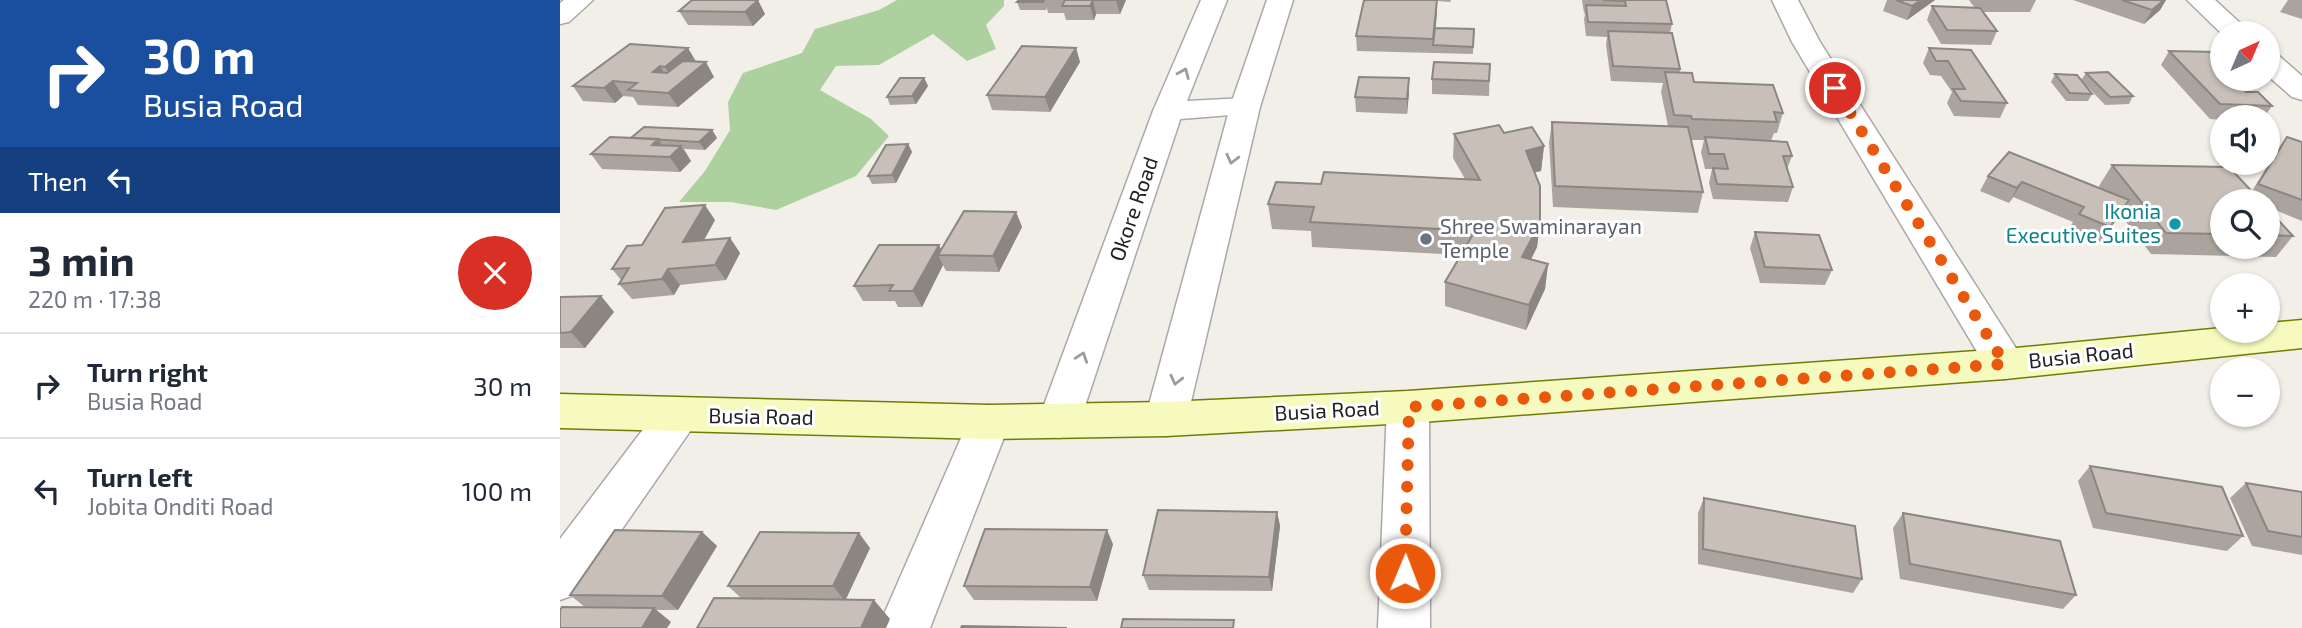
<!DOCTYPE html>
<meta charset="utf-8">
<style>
:root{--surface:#fff;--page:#f2f2f3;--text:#1f2937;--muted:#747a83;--line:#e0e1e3}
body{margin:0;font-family:"Exo 2",sans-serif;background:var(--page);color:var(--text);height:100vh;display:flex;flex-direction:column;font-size:26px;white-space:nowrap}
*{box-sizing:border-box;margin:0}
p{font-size:23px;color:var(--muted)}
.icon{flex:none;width:38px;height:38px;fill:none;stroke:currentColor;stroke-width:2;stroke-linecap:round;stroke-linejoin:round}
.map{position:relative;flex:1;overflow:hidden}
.drawer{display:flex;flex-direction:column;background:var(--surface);width:560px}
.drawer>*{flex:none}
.guide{background:#1a4fa0;color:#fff;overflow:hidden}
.needle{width:46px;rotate:44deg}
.tools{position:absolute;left:1650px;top:21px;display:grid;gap:14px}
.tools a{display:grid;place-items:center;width:70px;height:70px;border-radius:50%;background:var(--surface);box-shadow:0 2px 5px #0004;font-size:35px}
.pin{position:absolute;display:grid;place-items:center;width:60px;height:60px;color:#fff;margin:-30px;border:4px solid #fff;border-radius:50%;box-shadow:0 2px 7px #0007}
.me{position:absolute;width:77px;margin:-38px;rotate:1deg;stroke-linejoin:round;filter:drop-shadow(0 0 5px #0008)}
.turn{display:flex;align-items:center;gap:24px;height:147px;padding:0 28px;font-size:32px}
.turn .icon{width:91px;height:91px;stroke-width:2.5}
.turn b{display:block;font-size:49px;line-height:60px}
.then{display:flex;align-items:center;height:66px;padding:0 28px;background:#0003;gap:14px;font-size:26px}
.round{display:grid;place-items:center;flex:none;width:74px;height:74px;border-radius:37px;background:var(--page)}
.headline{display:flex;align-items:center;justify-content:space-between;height:119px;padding:0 28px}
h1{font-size:42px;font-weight:700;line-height:52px}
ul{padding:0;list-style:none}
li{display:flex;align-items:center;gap:21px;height:105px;padding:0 28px;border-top:2px solid var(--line)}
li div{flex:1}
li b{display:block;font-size:26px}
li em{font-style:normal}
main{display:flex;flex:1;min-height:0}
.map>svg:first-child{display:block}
</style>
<main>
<section class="drawer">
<div class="guide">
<div class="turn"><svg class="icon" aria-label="right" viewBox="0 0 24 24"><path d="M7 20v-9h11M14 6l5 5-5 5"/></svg><div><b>30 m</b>Busia Road</div></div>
<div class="then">Then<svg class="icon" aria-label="left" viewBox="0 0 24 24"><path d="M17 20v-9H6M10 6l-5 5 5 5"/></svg></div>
</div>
<div class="headline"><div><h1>3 min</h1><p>220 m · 17:38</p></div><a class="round" style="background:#d93025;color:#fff"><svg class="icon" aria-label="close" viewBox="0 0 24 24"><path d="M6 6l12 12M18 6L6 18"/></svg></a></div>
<ul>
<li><svg class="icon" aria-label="right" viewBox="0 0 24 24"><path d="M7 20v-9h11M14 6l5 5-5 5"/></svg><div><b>Turn right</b><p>Busia Road</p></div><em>30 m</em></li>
<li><svg class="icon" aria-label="left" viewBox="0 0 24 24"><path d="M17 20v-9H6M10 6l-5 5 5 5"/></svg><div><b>Turn left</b><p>Jobita Onditi Road</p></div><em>100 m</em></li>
</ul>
</section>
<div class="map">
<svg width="1742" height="628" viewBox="0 0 1742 628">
<rect width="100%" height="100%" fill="#f2efe9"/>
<!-- forest -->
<path fill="#add19e" d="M337,0H444V6L426,25L436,49L407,61L373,34L319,65L276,66L260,90L311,119L329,136L296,176L216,210L171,202H119L145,171L170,130L168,102L183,73L242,53L255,29L319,10Z"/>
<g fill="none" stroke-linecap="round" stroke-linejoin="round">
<defs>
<path id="minor" d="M1627,0H1655L1691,33L1662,34Z
M1708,52L1718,55L1742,76V100L1732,97L1708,76Z
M685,98L696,101L700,107L696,113L608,120L597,117L593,111L597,105L608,102Z
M118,398L133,403L139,415L133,427L17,594L0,600V539L103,403Z
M429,405L444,410L450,422L370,628H318L408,422L414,410Z"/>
<path id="tertiary" d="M4,0H33L9,22L0,24V3Z
M641,0H667L623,111L520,421L514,433L499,438L484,433L478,421L593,111Z
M707,0H733L700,107L627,419L621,431L606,436L591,431L585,419L670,107Z
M1212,0H1238L1260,42L1459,353L1465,364L1459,375L1445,379L1431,375L1232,42Z
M848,391L863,395L869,407L870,628H818L827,407L833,395Z"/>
<path id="secondary" d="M1742,320V348L1445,379L848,423L606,436L429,439L0,428V394L429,405L606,402L848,391L1445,349L1662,328V331H1708V323Z"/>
</defs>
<!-- minor casing -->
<use href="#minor" stroke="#a9a9a9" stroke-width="3"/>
<!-- tertiary casing -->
<use href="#tertiary" stroke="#a9a9a9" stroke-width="3"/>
<!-- secondary casing -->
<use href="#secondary" stroke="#707d05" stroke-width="3"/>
<!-- minor -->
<use href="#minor" fill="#fff" fill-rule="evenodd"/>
<!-- tertiary -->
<use href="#tertiary" fill="#fff" fill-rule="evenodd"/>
<!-- secondary -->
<use href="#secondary" fill="#f7fabf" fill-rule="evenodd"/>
</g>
<!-- wall -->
<path fill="#aba49e" d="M132,0L205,14L193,26L128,25L119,11Z
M459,0H566L560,14H536L534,20H506L504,13H488L487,8L486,10H460L457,2Z
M804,0H891L890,2L877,1L876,28L914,29L913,54L797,51L796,36Z
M1022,0H1106L1112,24L1110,33L1120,69V72L1134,82L1223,113L1217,133H1214L1211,141L1232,156L1227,169L1233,187L1228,202L1153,199L1149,183L1152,169H1145L1141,152L1144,140H1131L1143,192L1138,213L993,207L989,143L992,122L1108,126L1101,92L1103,83L1051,81L1046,45L1047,37L1026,36L1024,19L1025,14L1024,13Z
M1327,0H1375L1347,20L1323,11Z
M1409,0H1476L1470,12H1424L1437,31L1431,45L1381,44L1367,20L1372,6L1414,7Z
M1513,0H1606L1600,10L1584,24Z
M1728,0H1742V19L1720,12Z
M70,44L136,62L154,77L118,107L78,105L73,97L63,96L55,103L23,101L13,86Z
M516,48L520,62L490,112L432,110L427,95Z
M1369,48L1447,103L1440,118L1394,116L1387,103L1392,92L1381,76L1370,75L1363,63Z
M1609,51L1662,57V79L1712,106L1704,117H1662V120L1650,119L1601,65Z
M930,64L929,96L872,94V79Z
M1526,73L1573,96L1569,104L1545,105L1523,82L1532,94L1528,101H1506L1491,82L1495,74L1521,80Z
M364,78L368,86L356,104L330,105L327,97Z
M849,93L847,114L796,112L795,97Z
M152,130L157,138L145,150L124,149L131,161L120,172L42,169L31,154L71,138Z
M944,133L984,146L981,171L975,172L980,223L977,247L971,259L988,264L985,289L966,330L885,306V282L901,255L752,247L751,231L712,229L708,204L761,184L905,179L893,158L894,134Z
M1727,137L1742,142V221L1708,207V201H1662V247H1708V209L1733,236L1716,257L1591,254L1560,214L1540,242L1509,229L1513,222L1453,197L1449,203L1420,191L1428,176L1542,190L1539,186L1552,165L1692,191L1716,152Z
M348,144L352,152L336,183L312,184L308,176Z
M456,212L462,227L439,272L386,271L383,265L362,307H338L335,301H303L294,286L381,250Z
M155,220L144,240L170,238L180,253L166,280L120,285L114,295L72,299L59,284L61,280L52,269L82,245Z
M1195,232L1272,270L1265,285L1200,283L1190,248Z
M41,296L54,312L25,348H0V297Z
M1530,466L1683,536L1667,551L1533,528L1518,481Z
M1686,483L1742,492V555L1692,546L1670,498Z
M1144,498L1302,579L1293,593L1138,564V513Z
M717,512L720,526L712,591L589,590L583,575Z
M1343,513L1516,595L1503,609L1340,579L1333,528Z
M142,532L157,546L118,610H96L111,622L26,608L10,595Z
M553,544L537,601L414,600L404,586Z
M310,548L286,599L330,619L181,598L168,586Z"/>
<!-- shaded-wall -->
<path fill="#8b8681" d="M198,0L205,14L193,26L185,12Z
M533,0L536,14L534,20L530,6Z
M556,0H566L560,14L556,1Z
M877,0V14L873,45V39Z
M1361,0H1375L1347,20L1352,6Z
M1604,0H1606L1600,10L1584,24L1592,10Z
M128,48L137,63L114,81L105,67Z
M516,48L520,62L490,112L485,97Z
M146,62L154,77L118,107L108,93Z
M100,66L109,81L93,72Z
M364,78L368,86L356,104L352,96Z
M849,78V93L847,114V99Z
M53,81L63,96L55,103L44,88Z
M152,130L157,138L145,150L139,142Z
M98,139L108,154L92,145Z
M348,144L352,152L336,183L332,175Z
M121,146L131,161L120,172L110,157Z
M984,146L981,171L964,175L966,151Z
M1462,182L1453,197L1449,203L1457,188Z
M1569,200L1559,216L1540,242L1550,227Z
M145,205L155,220L134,258L123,242Z
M456,212L462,227L439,272L433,256Z
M980,223L977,247L960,282L962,257Z
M170,238L180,253L166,280L155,265Z
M379,245L384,255H378L383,265L362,307L353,291Z
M988,264L985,289L966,330L969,305Z
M108,269L120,285L114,295L102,279Z
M41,296L54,312L25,348L11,332Z
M717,512L720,526L712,591L709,577Z
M547,530L553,544L537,601L530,587Z
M142,532L157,546L118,610L102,596Z
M299,533L310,548L285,601L273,586Z
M314,600L330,619L326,628H301Z
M94,608L111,622L107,628H82Z"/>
<!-- building -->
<path fill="#c7bfb8" stroke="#8b8681" stroke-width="2" d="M132,0H198L185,12L119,11Z
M459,0H484L483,2H457Z
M505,0H556H533L530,6H502Z
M804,0H877L873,39L796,36Z
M1043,0H1106L1112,24L1028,22L1026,5L1066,6L1065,1Z
M1336,0H1361L1352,6Z
M1562,0H1604L1592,10Z
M1372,6L1420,8L1437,31L1387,30Z
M875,28L914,29L913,47L873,45Z
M1048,31L1112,33L1120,69L1053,66Z
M70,44L128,48L105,67L100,66L93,72L107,73L123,61L146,62L108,93L68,90L77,83L53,81L44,88L13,86Z
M462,46L516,48L485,97L427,95Z
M1369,48L1411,50L1447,103L1401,101L1393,89H1405L1388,61H1376Z
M1609,51L1658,52L1662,57V64H1658L1662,69V79H1673L1686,92H1698L1712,106L1660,104Z
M874,62L930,64L929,81L872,79Z
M1105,72L1132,73L1134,82L1213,85L1223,113L1214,112L1217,122L1132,119L1131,116L1114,115Z
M1548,72L1573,96L1550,97L1526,73Z
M1495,74L1517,75L1532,94L1510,93Z
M799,77L849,78L847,99L795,97Z
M340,78H364L352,96L327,97Z
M992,122L1128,127L1143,192L995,186Z
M939,125L944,133L972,127L984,146L966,151L980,186V223L962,257L988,264L969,305L885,282L915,231L750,222L754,207L708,204L716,182L761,184L764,172L920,180L894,134Z
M84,127L152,130L139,142L71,138Z
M50,137L98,139L92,145L121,146L110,157L31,154Z
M1145,137L1227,142L1232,156H1223L1233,187L1157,184L1153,168L1168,169L1164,154H1149Z
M1727,137L1742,142V200L1698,184Z
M348,144L332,175L308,176L326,145Z
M1449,152L1569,200L1550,227L1519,214L1524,207L1462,182L1457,188L1428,176Z
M1552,165L1669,167L1701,201H1662V234L1606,233Z
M145,205L123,242L170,238L155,265L108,269L102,279L59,284L69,268L52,269L67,246L82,245L105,208Z
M1708,209L1733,236L1708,235Z
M404,211L456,212L433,256L378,255Z
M1195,232L1259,235L1272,270L1205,267Z
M319,245H379L353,291H329L333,285L294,286Z
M41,296L11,332L0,333V297Z
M1530,466L1662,487L1683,536L1546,513Z
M1686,483L1742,492V537L1708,531Z
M1144,498L1295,526L1302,579L1143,549Z
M598,510L717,512L709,577L583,575Z
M1343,513L1500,541L1516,595L1350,564Z
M425,529L547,530L530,587L404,586Z
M55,530L142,532L102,596L10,595Z
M200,532L299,533L273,586H168Z
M154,598L314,600L301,628H137Z
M2,607L94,608L82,628H0V610Z
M563,619L674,620L673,628H561Z
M402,626L507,628H401Z"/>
<!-- one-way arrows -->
<defs><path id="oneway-chevron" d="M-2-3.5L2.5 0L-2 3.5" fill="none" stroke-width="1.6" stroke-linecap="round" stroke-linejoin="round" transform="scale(1.75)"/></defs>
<g stroke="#9c9c9c">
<use href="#oneway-chevron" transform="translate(624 73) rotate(-67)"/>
<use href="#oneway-chevron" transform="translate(672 159) rotate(104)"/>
<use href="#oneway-chevron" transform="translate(522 357) rotate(-71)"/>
<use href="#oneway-chevron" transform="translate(616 380) rotate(104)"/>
</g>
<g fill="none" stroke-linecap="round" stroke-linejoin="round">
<!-- route -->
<path stroke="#ea580c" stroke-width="12" stroke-dasharray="0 21.6" d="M845,573L849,407L1445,364L1275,88"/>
</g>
<!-- markers -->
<circle fill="#0f9aa8" stroke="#fff" stroke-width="2.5" cx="1615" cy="224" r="7"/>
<circle fill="#6b7280" stroke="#fff" stroke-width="2.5" cx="866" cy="239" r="7"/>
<g text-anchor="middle" stroke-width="6" stroke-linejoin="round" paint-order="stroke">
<!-- street labels -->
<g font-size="21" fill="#222" stroke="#fff">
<text transform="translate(574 209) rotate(-71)" y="7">Okore Road</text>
<text transform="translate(1521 356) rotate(-6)" y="7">Busia Road</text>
<text transform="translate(767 411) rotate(-3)" y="7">Busia Road</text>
<text transform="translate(201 417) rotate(1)" y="7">Busia Road</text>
</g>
<!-- culture labels -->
<g font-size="21" fill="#0d838f" stroke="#fff" text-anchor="end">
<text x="1601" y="219">Ikonia<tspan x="1601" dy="24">Executive Suites</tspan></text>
</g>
<!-- worship labels -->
<g font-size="21" fill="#5b616d" stroke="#fff" text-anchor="start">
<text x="880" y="234">Shree Swaminarayan<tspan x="880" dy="24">Temple</tspan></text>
</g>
</g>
</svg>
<div class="tools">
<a><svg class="needle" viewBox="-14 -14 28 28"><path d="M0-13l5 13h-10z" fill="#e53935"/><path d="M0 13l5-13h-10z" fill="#747a83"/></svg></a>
<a><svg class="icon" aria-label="sound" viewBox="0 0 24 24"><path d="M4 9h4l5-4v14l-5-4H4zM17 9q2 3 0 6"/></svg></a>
<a><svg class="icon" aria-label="search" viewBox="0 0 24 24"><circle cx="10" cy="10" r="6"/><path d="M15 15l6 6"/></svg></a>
<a>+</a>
<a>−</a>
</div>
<div class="pin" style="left:1275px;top:88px;background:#d93025"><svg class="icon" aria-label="arrive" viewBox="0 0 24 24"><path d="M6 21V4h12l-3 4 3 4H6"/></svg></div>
<svg class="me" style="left:845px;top:573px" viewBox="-20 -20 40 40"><circle r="17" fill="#ea580c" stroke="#fff" stroke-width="3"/><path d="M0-11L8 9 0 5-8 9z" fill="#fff"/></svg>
</div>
</main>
